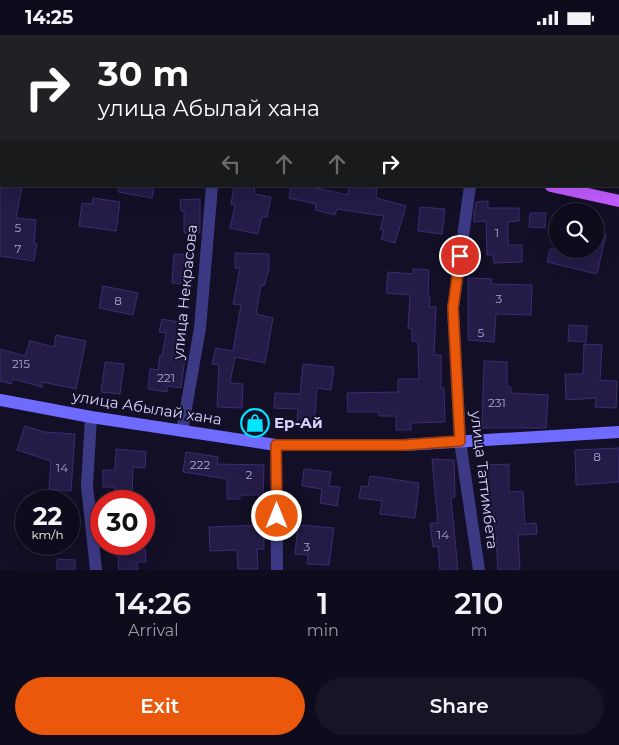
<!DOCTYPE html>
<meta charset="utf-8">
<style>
:root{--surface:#0e0b1c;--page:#171425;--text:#f1f3f6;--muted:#9b9ba3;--line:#2e2b3b;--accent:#ea580c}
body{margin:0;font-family:Montserrat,sans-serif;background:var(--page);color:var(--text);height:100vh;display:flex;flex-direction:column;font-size:19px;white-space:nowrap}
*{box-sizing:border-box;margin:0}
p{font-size:16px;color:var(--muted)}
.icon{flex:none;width:28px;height:28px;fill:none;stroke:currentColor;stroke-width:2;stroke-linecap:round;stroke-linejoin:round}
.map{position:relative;height:535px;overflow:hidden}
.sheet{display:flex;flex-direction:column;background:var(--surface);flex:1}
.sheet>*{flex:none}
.guide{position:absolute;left:0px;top:0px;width:620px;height:152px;box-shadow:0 5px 20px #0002,0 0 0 1px var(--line);background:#202124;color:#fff;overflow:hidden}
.buttons{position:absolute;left:549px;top:168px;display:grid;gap:10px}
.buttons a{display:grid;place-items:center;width:55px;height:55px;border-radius:50%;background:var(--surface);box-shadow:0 5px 20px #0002,0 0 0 1px var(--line);font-size:25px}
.speed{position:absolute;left:15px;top:455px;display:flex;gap:10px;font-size:25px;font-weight:700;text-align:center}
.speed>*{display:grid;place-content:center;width:65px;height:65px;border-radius:50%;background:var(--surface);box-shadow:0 5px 20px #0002,0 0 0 1px var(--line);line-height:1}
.speed small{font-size:12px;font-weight:400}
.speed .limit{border:8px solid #d22;background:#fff;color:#111}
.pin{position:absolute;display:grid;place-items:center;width:42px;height:42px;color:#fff;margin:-21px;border:2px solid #fff;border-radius:50%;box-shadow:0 1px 5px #0007}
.me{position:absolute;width:55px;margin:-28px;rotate:0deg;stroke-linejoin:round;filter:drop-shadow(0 0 4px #0008)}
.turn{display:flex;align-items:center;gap:18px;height:105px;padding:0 15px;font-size:22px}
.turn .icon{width:65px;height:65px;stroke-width:2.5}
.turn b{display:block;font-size:35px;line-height:42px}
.lanes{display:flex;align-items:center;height:48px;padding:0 15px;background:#0003;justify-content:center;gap:25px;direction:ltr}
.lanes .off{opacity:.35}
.eta{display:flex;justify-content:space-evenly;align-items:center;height:85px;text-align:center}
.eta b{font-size:30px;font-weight:600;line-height:35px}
.primary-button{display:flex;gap:10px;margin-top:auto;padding:10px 15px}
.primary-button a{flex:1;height:58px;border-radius:30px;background:var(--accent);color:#fff;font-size:20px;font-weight:600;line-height:58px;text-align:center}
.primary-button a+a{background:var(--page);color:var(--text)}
.status{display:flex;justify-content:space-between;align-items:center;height:35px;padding:0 25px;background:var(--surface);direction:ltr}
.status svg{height:14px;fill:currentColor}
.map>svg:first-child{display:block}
</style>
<div class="status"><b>14:25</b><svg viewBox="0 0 49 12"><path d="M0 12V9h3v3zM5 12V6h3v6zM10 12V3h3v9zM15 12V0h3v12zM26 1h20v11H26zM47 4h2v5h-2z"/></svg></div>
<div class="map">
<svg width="619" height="535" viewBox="0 0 619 535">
<rect width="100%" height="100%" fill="#130f26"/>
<!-- building -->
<path fill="#241b47" stroke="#3b2d73" d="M0,151H22L16,183L36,185L34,208H37L34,226L0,221Z
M119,151H154L152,163L118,157Z
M234,151H255L254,159L271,162L267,182H262L258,199L230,193L235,170L231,169Z
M291,151H307L348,160L349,151L377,153L376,163L406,171L395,208L381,204L384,195L380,194L384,181L337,174L335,180L315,175L316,169L289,163Z
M93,163L120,167L116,196L79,191L82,168L92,169Z
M200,164V198H184V176H181L180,165Z
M488,166V173H519V186L508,187V210H522V227L494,228L493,220H487L486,186L474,187V179L476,167Z
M420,172L445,174L442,199L418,196Z
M530,178H546L545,193L529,192Z
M595,197L606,199L597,239L547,227L550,214H595Z
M235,218L269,219V234L264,251L261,250L256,279L273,283L265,328L235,322L230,348L243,349L242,373L217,372L219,330L212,329L216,313L233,316L241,270L233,269L240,233H235Z
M174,219L192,220L189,249L172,248Z
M413,234L429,235L428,261H430L429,272H436L434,320H441V353H444L445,387L411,388V395H396V381H379V377H348L347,358L398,357V344H419L418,307L412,306V294L408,293L410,260L386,258L388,237L413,239Z
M468,243L492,244L491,249L532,250L531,280L496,279L494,307L468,305Z
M103,251L138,258L133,280L99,273Z
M162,284L185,288L178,322L185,323L181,353L167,351V357L148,354L150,334L158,335L160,320L162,321L166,298L159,297Z
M569,290L587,291L586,307L568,306Z
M56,300L86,306L76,354L43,347L42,352L13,344L11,349L0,346V314L25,321L30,306L54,312Z
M584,309L602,310L600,345L617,346L616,373L595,372L596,363L566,365L565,339H583Z
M484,326L507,327V352H511V358L548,360L546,393H482Z
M105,327L124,329L120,359L101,357Z
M303,329L334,332L331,355L317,353L314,391L297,389L298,374L274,373L275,358L300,359Z
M25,391L44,397L75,399L71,456L49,454L51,426L17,415Z
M619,413V447L576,450L575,415Z
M116,414L146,417L145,433L133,432L132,466H115V452H103V435H115Z
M186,417L218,422L217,429L264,430L263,460H240V464H227V444L183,437Z
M432,424L454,425L455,462L451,463L458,535H440L438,511L433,512L430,488H438Z
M509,429V457L523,456L525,489L536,488L537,499L518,500L520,535H498L496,502H495L493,479H491L488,447H485V430Z
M304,434L331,437L329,451L340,452L337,471L320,468L322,454L302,451Z
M370,441L419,448L415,483L380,479L382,466L359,463L361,451L368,452Z
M264,490V514H257L258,534H238L237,515L210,516L209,492Z
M298,490L334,493L329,530L307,529L308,520L295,519Z
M117,509H136V514H145L146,527H137L138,535H119Z
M57,524L75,525V535H57Z"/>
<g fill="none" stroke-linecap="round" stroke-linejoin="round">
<!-- street -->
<path stroke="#3d3a85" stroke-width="12" d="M244,1V0
M0,96L1,89
M470,151L453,273L460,406L479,535
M91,382L87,451L96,535
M182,396L200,293L212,151
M276,410L277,535"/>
<!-- secondary -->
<path stroke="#6f6bff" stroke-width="12" d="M0,365L91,382L276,410H404L619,397"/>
<!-- primary -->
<path stroke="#c25bff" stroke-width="12" d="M0,44H1
M551,151L619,166"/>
</g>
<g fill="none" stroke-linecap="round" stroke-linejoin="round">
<defs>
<path id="route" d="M277,481L276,410H404L460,406L453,273L460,221"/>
</defs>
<!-- route casing -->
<use href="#route" stroke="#983908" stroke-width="12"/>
<!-- route -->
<use href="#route" stroke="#ea580c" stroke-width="9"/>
</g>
<!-- icons -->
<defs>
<symbol id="shop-ring" viewBox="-11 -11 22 22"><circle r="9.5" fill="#130f26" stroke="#00e5ff" stroke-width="1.5"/><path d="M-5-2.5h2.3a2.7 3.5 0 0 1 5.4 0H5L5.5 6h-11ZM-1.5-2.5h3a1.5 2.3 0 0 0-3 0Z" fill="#00e5ff"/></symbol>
</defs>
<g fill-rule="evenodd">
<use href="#shop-ring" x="239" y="372" width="32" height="32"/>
</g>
<g text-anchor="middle" stroke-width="4" stroke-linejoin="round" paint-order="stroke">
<!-- number labels -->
<g font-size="12" fill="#aca6d1">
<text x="18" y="197">5</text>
<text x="497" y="202">1</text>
<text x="18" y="218">7</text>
<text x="499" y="268">3</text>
<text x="118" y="270">8</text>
<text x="481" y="302">5</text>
<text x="21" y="333">215</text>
<text x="166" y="347">221</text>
<text x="497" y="372">231</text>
<text x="597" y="426">8</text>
<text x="200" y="434">222</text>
<text x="62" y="437">14</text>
<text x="249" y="444">2</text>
<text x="443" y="504">14</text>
<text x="307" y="516">3</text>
</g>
<!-- street labels -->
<g font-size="15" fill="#d9d4ff" stroke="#130f26">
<text transform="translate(185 257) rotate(-84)" y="5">улица Некрасова</text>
<text transform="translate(147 373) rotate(9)" y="5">улица Абылай хана</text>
<text transform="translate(484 445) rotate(83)" y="5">улица Таттимбета</text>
</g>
<!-- poi labels -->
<g font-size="15" font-weight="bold" fill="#d9d4ff" stroke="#130f26" text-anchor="start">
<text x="274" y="393">Ер-Ай</text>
</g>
</g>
</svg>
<div class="buttons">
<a><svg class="icon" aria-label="search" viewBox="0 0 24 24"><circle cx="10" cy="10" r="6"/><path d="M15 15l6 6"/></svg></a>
</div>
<div class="speed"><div>22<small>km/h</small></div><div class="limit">30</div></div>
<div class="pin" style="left:460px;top:221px;background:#d93025"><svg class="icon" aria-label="arrive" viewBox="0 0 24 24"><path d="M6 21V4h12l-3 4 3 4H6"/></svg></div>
<svg class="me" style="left:277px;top:481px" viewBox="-20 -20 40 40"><circle r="17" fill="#ea580c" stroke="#fff" stroke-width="3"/><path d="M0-11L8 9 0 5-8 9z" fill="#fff"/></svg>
<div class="guide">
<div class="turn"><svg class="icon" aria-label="right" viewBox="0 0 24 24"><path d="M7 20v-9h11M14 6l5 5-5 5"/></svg><div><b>30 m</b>улица Абылай хана</div></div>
<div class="lanes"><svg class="icon off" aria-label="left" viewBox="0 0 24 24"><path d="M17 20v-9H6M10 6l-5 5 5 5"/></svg><svg class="icon off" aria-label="ahead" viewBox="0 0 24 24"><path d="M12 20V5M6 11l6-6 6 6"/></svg><svg class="icon off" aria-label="ahead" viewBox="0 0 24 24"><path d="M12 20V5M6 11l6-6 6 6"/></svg><svg class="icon" aria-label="right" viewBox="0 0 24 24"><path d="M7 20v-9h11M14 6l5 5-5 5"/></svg></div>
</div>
</div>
<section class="sheet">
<div class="eta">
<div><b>14:26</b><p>Arrival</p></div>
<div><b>1</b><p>min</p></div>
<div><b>210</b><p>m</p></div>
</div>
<div class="primary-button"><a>Exit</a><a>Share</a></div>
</section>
